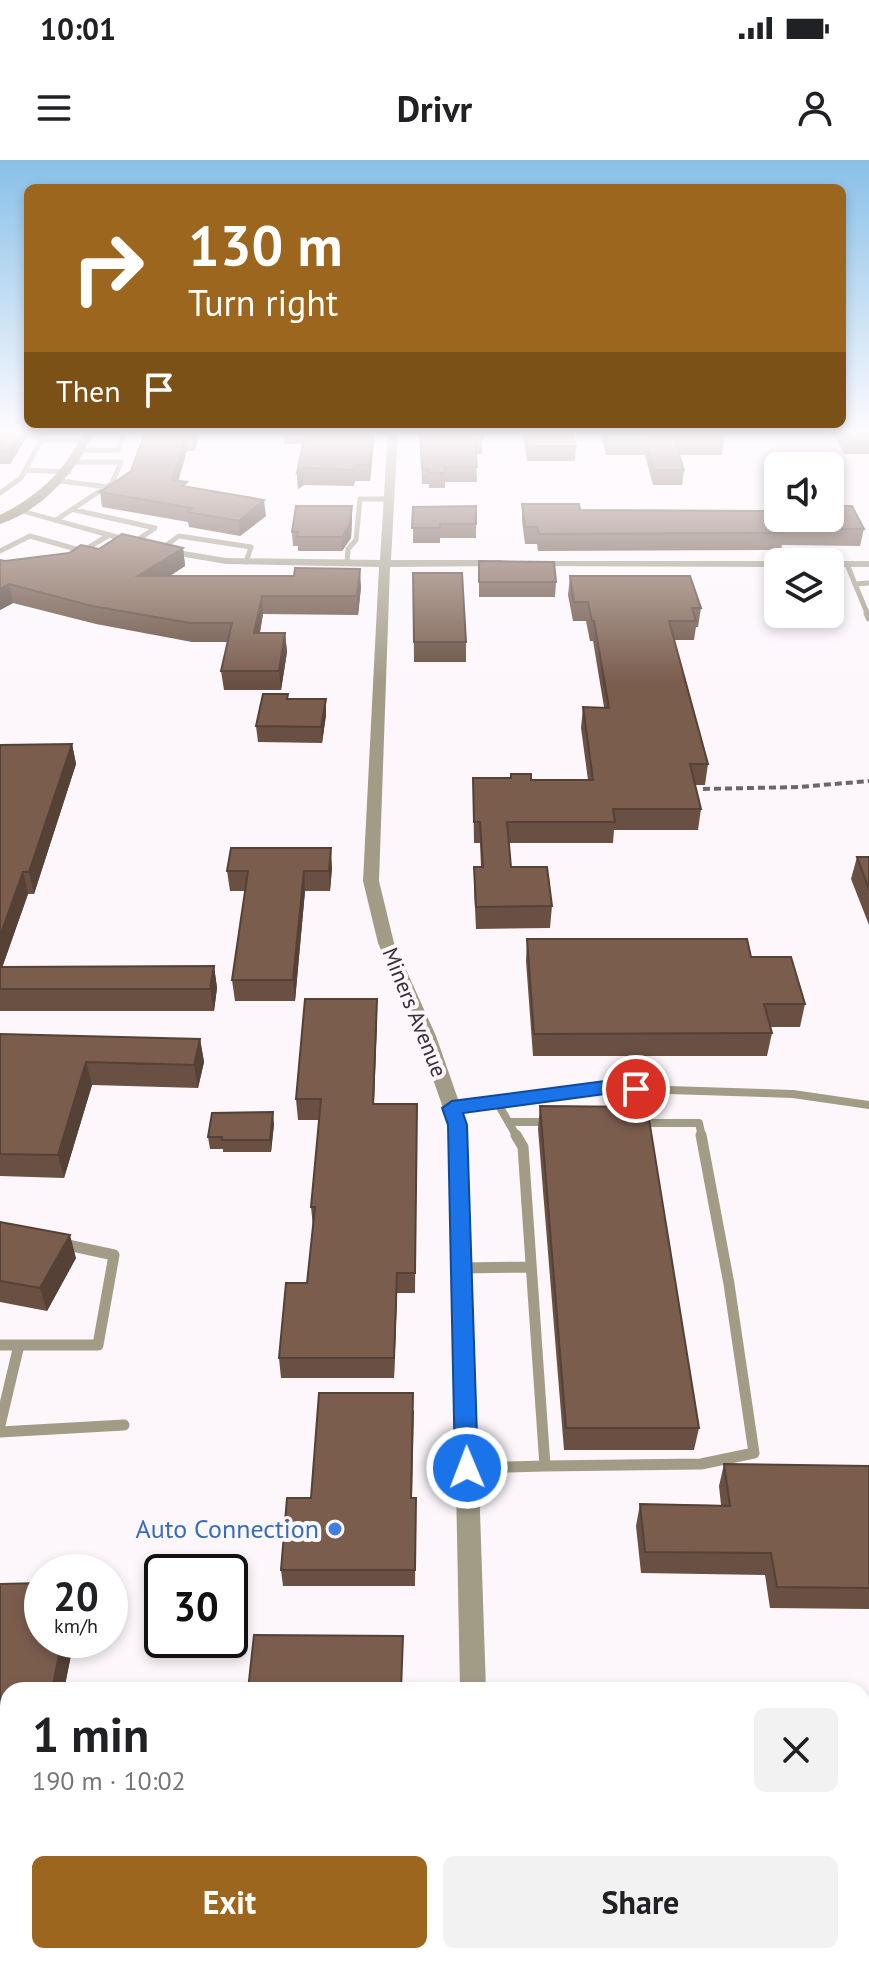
<!DOCTYPE html>
<meta charset="utf-8">
<style>
:root{--surface:#fff;--page:#f2f2f2;--text:#202124;--muted:#757577;--accent:#9c661f}
body{margin:0;font-family:"PT Sans",sans-serif;background:var(--page);color:var(--text);height:100vh;display:flex;flex-direction:column;font-size:30px;white-space:nowrap}
*{box-sizing:border-box;margin:0}
p{font-size:26px;color:var(--muted)}
.icon{flex:none;width:44px;height:44px;fill:none;stroke:currentColor;stroke-width:2;stroke-linecap:round;stroke-linejoin:round}
.map{position:relative;flex:1;overflow:hidden}
.details{position:absolute;left:0px;top:1522px;width:870px;height:282px;display:flex;flex-direction:column;background:var(--surface);border-radius:24px 24px 0 0;box-shadow:0 4px 12px #0003}
.details>*{flex:none}
.hud{position:absolute;left:24px;top:24px;width:822px;height:244px;border-radius:12px;box-shadow:0 4px 12px #0003;background:#9c661f;color:#fff;overflow:hidden}
.controls{position:absolute;left:764px;top:292px;display:grid;gap:16px}
.controls a{display:grid;place-items:center;width:80px;height:80px;border-radius:12px;background:var(--surface);box-shadow:0 4px 12px #0003;font-size:40px}
.speed{position:absolute;left:24px;top:1394px;display:flex;gap:16px;font-size:40px;font-weight:700;text-align:center}
.speed>*{display:grid;place-content:center;width:104px;height:104px;border-radius:50%;background:var(--surface);box-shadow:0 4px 12px #0003;line-height:1}
.speed small{font-size:20px;font-weight:400}
.speed .limit{border:4px solid #111;border-radius:12px;background:#fff;color:#111}
.pin{position:absolute;display:grid;place-items:center;width:68px;height:68px;color:#fff;margin:-34px;border:4px solid #fff;border-radius:50%;box-shadow:0 2px 8px #0007}
.me{position:absolute;width:88px;margin:-44px;rotate:359deg;stroke-linejoin:round;filter:drop-shadow(0 0 6px #0008)}
.turn{display:flex;align-items:center;gap:28px;height:168px;padding:0 32px;font-size:36px}
.turn .icon{width:104px;height:104px;stroke-width:2.5}
.turn b{display:block;font-size:56px;line-height:68px}
.then{display:flex;align-items:center;height:76px;padding:0 32px;background:#0003;gap:16px;font-size:30px}
.round{display:grid;place-items:center;flex:none;width:84px;height:84px;border-radius:12px;background:var(--page)}
.head{display:flex;align-items:center;justify-content:space-between;height:136px;padding:0 32px}
h1{font-size:48px;font-weight:700;line-height:60px}
.button{display:flex;gap:16px;margin-top:auto;padding:16px 32px}
.button a{flex:1;height:92px;border-radius:12px;background:var(--accent);color:#fff;font-size:32px;font-weight:700;line-height:92px;text-align:center}
.button a+a{background:var(--page);color:var(--text)}
.status{display:flex;justify-content:space-between;align-items:center;height:56px;padding:0 40px;background:var(--surface);direction:ltr}
.status svg{height:22px;fill:currentColor}
header{display:flex;justify-content:space-between;align-items:center;height:104px;padding:0 32px;background:var(--surface);font-size:36px;font-weight:700}
.map>svg:first-child{display:block}
</style>
<div class="status"><b>10:01</b><svg viewBox="0 0 49 12"><path d="M0 12V9h3v3zM5 12V6h3v6zM10 12V3h3v9zM15 12V0h3v12zM26 1h20v11H26zM47 4h2v5h-2z"/></svg></div>
<header><svg class="icon" aria-label="menu" viewBox="0 0 24 24"><path d="M4 6h16M4 12h16M4 18h16"/></svg>Drivr<svg class="icon" aria-label="person" viewBox="0 0 24 24"><circle cx="12" cy="8" r="4"/><path d="M4 21q1-7 8-7t8 7"/></svg></header>
<div class="map">
<svg width="869" height="1803" viewBox="0 0 869 1803">
<rect width="100%" height="100%" fill="#fdf7fc"/>
<g fill="none" stroke-linecap="round" stroke-linejoin="round">
<!-- lane-far3 -->
<path stroke="#a29c87" stroke-width="5" d="M41,281H86
M82,290H118L126,270
M25,310L69,312
M61,321L107,327
M0,333L21,318L46,270
M75,350L155,368L136,381
M56,360L112,323L121,302H76
M161,389L179,376L251,387L246,402
M0,391L30,376L83,391L109,375
M347,403L348,389L356,380L360,339H390
M847,404L855,424L869,423
M855,424L868,455"/>
<!-- lane-far2 -->
<path stroke="#a29c87" stroke-width="7" d="M867,453L869,458"/>
<!-- lane-far1 -->
<path stroke="#a29c87" stroke-width="8" d="M497,942L517,977
M452,948L605,928L793,934L869,945
M509,962H549
M639,963H699L702,977"/>
<!-- lane -->
<path stroke="#a29c87" stroke-width="11" d="M462,1108L531,1107
M0,1185H98L114,1095L63,1084
M0,1265L19,1185
M0,1272L124,1265
M545,1306L701,1304L754,1293L729,1124L701,975
M468,1308L545,1306L523,987L516,975"/>
<!-- street -->
<path fill="#a29c87" fill-rule="evenodd" d="M388,270H398L391,400H502L508,403L502,406L390,407L379,721L394,783L436,876L467,965L486,1530H460L449,965L418,876L378,783L363,721L379,407L226,404L167,394L14,351L19,348L172,389L226,398L380,400Z
M528,401H778L782,402H778V407L532,406L526,403Z
M830,401H869V407H830V402H826Z
M0,1697H8V1725H0Z
M465,1796H495L496,1803H466Z"/>
<!-- secondary -->
<path fill="#796f51" fill-rule="evenodd" d="M85,270H96C75,312 46,348 0,364V355C40,335 65,311 85,270Z"/>
<!-- rail -->
<path stroke="#6e656d" stroke-width="4" stroke-dasharray="7 4" stroke-linecap="butt" d="M703,629L799,627L869,621"/>
</g>
<!-- wall -->
<path fill="#695042" d="M0,270H31L10,304H0Z
M146,270H202L194,291H187L178,321L188,328L266,356L240,376L189,367L188,362L102,347L100,332L131,311Z
M283,270H374L370,321H355L354,326L304,325L298,329L297,313L303,284H284Z
M420,270H482V294H476L477,322H445V328H429V324H422Z
M522,270H572L576,286L575,301H527Z
M600,270H720L724,281L722,295H679L684,310L682,325H653L645,295H606Z
M832,270H869V294H844Z
M522,344L580,350L864,369L860,386L782,385L781,390L538,391L537,384H525L522,361Z
M413,347L476,364V378H440V383H413Z
M352,360L351,378L342,391H298V386H293L292,372Z
M183,388L185,406L170,416L361,427L358,455L263,454L260,473H285L287,492L281,530H224L221,511L228,482H192L96,464L13,443L0,450L5,401L99,389Z
M479,401L556,422L555,437H479Z
M413,413L466,482V502H414Z
M570,416L701,448L698,467H696L694,480H674L708,604L705,625H695L701,649L698,670H614L613,683H508L511,707L552,746L550,768L476,769L474,728V707H481L480,683H474L473,618L588,620L581,568L583,547H604L593,481H590L586,461H573L568,435Z
M288,539H326V555L322,583L258,582L256,566Z
M72,584L76,604L34,734H28L2,807L214,806L217,828L214,851H0V585Z
M857,697H869V765L851,719Z
M332,708L330,731H305L295,841H235L232,820L245,731H230L227,711Z
M527,779L751,797L805,844L800,867H770L772,873L767,896H533L526,801Z
M377,839V859L374,944H417L415,1133H397L394,1218H281L279,1198L307,1123L313,1067L311,1047L319,960H298L296,939Z
M0,874L200,879L204,902L198,928L92,925L64,1018L0,1016Z
M540,946L699,1268L694,1290H564L538,969Z
M274,964L271,992H223V989H210L208,977Z
M0,1062L76,1098L47,1151L0,1142Z
M414,1250L412,1338H416L415,1426H283L281,1410L311,1338Z
M724,1304L869,1306V1449L770,1448L765,1415L641,1413L636,1366L640,1344L721,1345L719,1326Z
M0,1424L42,1480H74L64,1530H8V1575H0Z
M677,1796H862L869,1803H678Z"/>
<!-- shaded-wall -->
<path fill="#554136" d="M20,270H31L10,304L8,291Z
M195,270H202L194,291L192,277Z
M373,270H374L375,275L370,321L369,305Z
M186,277L187,291L174,335L172,320Z
M303,308L304,325L298,329L297,313Z
M264,340L266,356L240,376L239,361Z
M352,346V360L351,378L342,391V377Z
M183,388L185,406L141,434L138,416Z
M360,409L361,427L358,455L357,436Z
M9,424L13,443L0,450V429Z
M262,436L263,454L256,492L254,473Z
M285,473L287,492L281,530L279,511Z
M326,539V555L322,583L321,567Z
M72,584L76,604L34,734L29,712Z
M331,688L332,708L330,731L329,711Z
M304,711L305,731L295,841L293,820Z
M23,712L28,734L0,814V776Z
M214,806L217,828L214,851L210,829Z
M377,839V859L373,964V944Z
M200,879L204,902L198,928L194,905Z
M86,902L92,925L64,1018L58,995Z
M273,952L274,964L271,992L270,980Z
M70,1075L76,1098L47,1151L40,1128Z
M397,1113V1133L394,1218V1198Z
M62,1480H74L64,1530H52Z"/>
<!-- building -->
<path fill="#7a5d4d" stroke="#554136" stroke-width="2" d="M0,270H20L8,291H0Z
M146,270H195L192,277H186L172,320L187,322L182,326L264,340L239,361L187,352L192,348L100,332L131,311Z
M306,270H373L369,305H354V310L303,308L297,313Z
M420,270H482L483,279H475L477,307H445V313H429V309H422Z
M525,270H572L576,286H528Z
M605,270H720L724,281H675L684,310H654L646,280H607Z
M843,270H869V278H847Z
M522,344H579L580,350L778,351V358H830V346H852L864,369L782,368L784,373L539,374L537,367H525Z
M296,346H352L350,363L342,377H297L298,372H292Z
M476,346V364H440V368H412L413,347Z
M122,374L183,388L138,416H294L295,408L360,409L357,436H262L254,473H285L279,511H221L232,463H190L92,446L9,424L0,429V400L5,401L69,393L81,385L99,389Z
M479,401L554,402L556,422H479Z
M413,413H462L466,482H414Z
M570,416H690L701,448H692L696,461H669L708,604H690L701,649H613L615,662H507L511,707H547L552,746L476,747L474,707H483L480,662H474L473,618H511V614H531V620H593L583,547L609,548L594,461H592L588,442H574Z
M263,534H288L287,539H326L321,567L256,566Z
M72,584L29,712H23L0,776V585Z
M231,688H331L329,711H304L293,820H232L248,711H227Z
M857,697H869V729Z
M527,779H747L751,797H791L805,844H764L772,873L534,874Z
M214,806L210,829H0V807Z
M305,839H377L373,944H417L415,1113H397L394,1198H279L286,1123H307L315,1047H311L321,939H296Z
M0,874L200,879L194,905L86,902L58,995L0,994Z
M540,946L647,947L699,1268H566Z
M273,952L270,980H222V977H208L212,953Z
M0,1062L70,1075L40,1128L0,1121Z
M319,1233H413L411,1338H416L415,1410H281L287,1338H311Z
M724,1304L869,1306V1428L777,1427L771,1393L645,1392L640,1344L730,1346Z
M42,1423V1480H62L52,1530H8V1555H0V1424Z
M254,1475L403,1476L401,1530H248Z
M862,1609L869,1643V1803H686L685,1796H862Z
M280,1796H405V1803H280Z"/>
<!-- sky -->
<linearGradient id="sky" x2="0" y2="1"><stop stop-color="#88c0e8"/><stop offset="0.52" stop-color="#fefbfe"/><stop offset="1" stop-color="#fefbfe" stop-opacity="0"/></linearGradient>
<rect width="869" height="523" fill="url(#sky)"/>
<!-- route -->
<path fill="#1a73e8" stroke="#114b97" stroke-width="2" d="M605,921L636,922L645,929L636,935L605,934L463,953L467,965L478,1308L475,1315L467,1318L458,1315L455,1308L448,965L442,948L452,941Z"/>
<!-- markers -->
<circle fill="#3f7fe0" stroke="#fdf7fc" stroke-width="3" cx="335" cy="1369" r="8"/>
<g text-anchor="middle" stroke-width="8" stroke-linejoin="round" paint-order="stroke">
<!-- street labels -->
<g font-size="22" fill="#382e38" stroke="#fdf7fc">
<text transform="translate(415 852) rotate(68)" y="8">Miners Avenue</text>
</g>
<!-- near-shop labels -->
<g font-size="26" fill="#366cbe" stroke="#fdf7fc" text-anchor="end">
<text x="319" y="1378">Auto Connection</text>
</g>
</g>
</svg>
<div class="controls">
<a><svg class="icon" aria-label="sound" viewBox="0 0 24 24"><path d="M4 9h4l5-4v14l-5-4H4zM17 9q2 3 0 6"/></svg></a>
<a><svg class="icon" aria-label="layers" viewBox="0 0 24 24"><path d="M12 4l9 5-9 5-9-5zM3 14l9 5 9-5"/></svg></a>
</div>
<div class="speed"><div>20<small>km/h</small></div><div class="limit">30</div></div>
<div class="pin" style="left:636px;top:929px;background:#d93025"><svg class="icon" aria-label="arrive" viewBox="0 0 24 24"><path d="M6 21V4h12l-3 4 3 4H6"/></svg></div>
<svg class="me" style="left:467px;top:1308px" viewBox="-20 -20 40 40"><circle r="17" fill="#1a73e8" stroke="#fff" stroke-width="3"/><path d="M0-11L8 9 0 5-8 9z" fill="#fff"/></svg>
<div class="hud">
<div class="turn"><svg class="icon" aria-label="right" viewBox="0 0 24 24"><path d="M7 20v-9h11M14 6l5 5-5 5"/></svg><div><b>130 m</b>Turn right</div></div>
<div class="then">Then<svg class="icon" aria-label="arrive" viewBox="0 0 24 24"><path d="M6 21V4h12l-3 4 3 4H6"/></svg></div>
</div>
<section class="details">
<div class="head"><div><h1>1 min</h1><p>190 m · 10:02</p></div><a class="round"><svg class="icon" aria-label="close" viewBox="0 0 24 24"><path d="M6 6l12 12M18 6L6 18"/></svg></a></div>
<div class="button"><a>Exit</a><a>Share</a></div>
</section>
</div>
